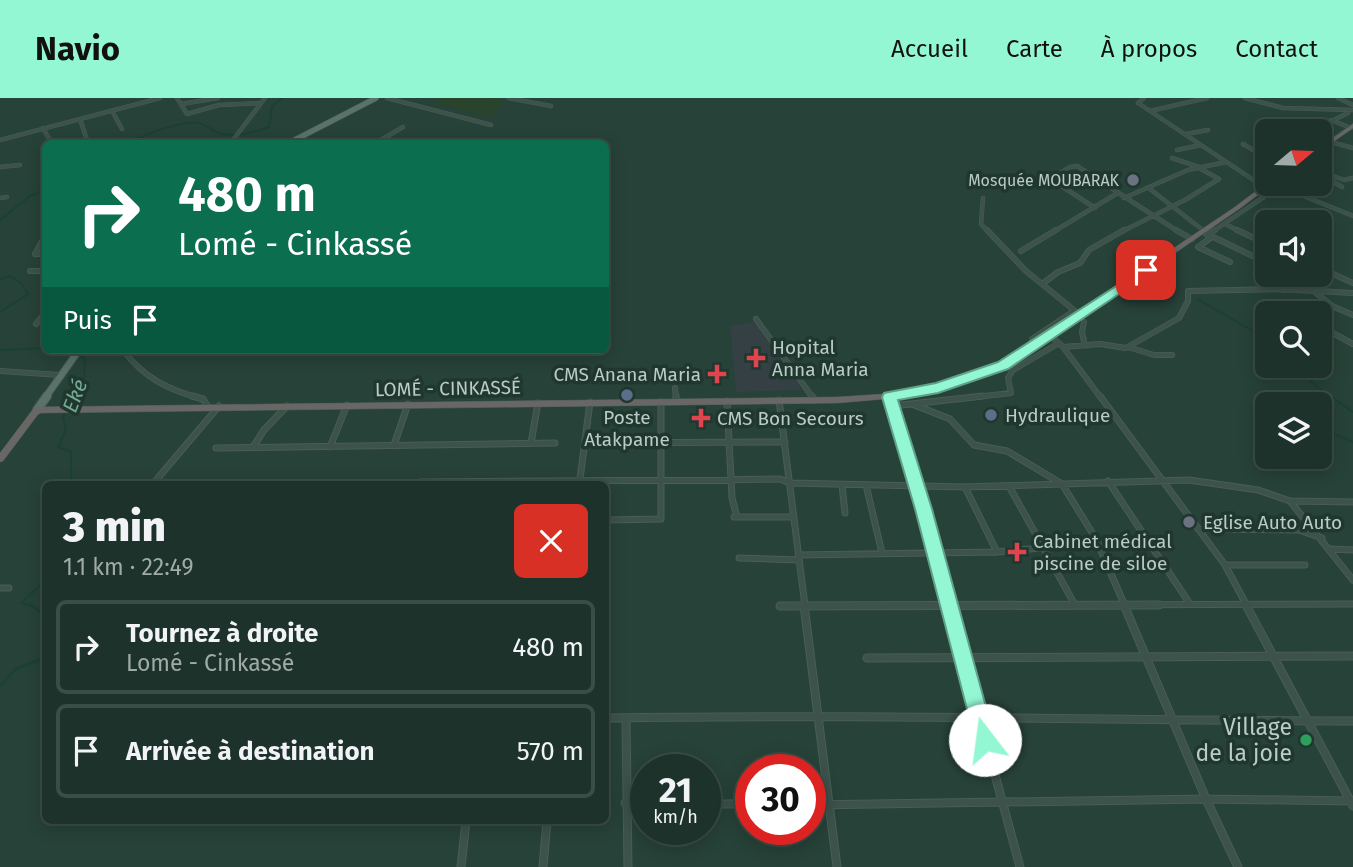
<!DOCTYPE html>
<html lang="fr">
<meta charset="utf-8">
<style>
:root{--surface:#1d322a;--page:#2a3e36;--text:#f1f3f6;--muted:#a0aaa8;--line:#3b4d47;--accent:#93f7d4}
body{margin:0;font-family:"Fira Sans",sans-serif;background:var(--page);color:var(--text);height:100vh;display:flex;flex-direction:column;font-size:26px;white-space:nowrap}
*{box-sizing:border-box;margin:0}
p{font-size:23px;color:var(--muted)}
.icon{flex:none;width:38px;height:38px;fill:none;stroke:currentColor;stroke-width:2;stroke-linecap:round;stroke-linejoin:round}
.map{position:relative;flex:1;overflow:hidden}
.panel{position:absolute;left:42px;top:383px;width:567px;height:343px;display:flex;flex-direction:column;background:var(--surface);border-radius:10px;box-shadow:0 4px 18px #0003,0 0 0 2px var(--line)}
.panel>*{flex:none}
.guide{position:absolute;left:42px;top:42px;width:567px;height:214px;border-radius:10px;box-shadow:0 4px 18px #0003,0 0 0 2px var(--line);background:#0b6e4f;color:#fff;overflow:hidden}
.needle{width:46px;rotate:71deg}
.fabs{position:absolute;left:1255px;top:21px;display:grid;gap:14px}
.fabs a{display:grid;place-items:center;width:77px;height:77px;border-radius:10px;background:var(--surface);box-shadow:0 4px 18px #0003,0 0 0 2px var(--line);font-size:35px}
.speed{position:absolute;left:630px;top:656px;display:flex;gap:14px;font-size:35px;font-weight:700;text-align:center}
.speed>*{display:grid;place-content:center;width:91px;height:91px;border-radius:50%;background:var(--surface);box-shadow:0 4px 18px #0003,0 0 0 2px var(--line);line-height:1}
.speed small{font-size:18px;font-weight:400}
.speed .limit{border:10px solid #d22;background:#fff;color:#111}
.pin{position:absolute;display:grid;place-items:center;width:60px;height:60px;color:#fff;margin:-30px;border-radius:14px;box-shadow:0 4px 10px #0006}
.me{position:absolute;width:77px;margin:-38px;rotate:345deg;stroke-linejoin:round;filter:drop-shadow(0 0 5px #0008)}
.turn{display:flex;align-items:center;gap:24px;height:147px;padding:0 21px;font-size:32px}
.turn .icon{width:91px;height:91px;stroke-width:2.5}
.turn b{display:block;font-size:49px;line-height:60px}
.then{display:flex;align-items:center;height:66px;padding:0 21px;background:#0003;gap:14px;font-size:26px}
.round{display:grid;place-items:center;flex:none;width:74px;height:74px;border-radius:10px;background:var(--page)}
.headline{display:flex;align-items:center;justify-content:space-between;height:119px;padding:0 21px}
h1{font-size:42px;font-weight:800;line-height:52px}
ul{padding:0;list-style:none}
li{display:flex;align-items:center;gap:21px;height:94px;margin:0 14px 10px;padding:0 7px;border:4px solid var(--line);border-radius:10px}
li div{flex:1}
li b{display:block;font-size:26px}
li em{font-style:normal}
header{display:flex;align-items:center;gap:42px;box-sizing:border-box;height:98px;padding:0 35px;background:var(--accent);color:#111}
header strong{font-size:33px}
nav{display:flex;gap:38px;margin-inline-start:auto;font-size:24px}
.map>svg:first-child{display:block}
</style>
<header>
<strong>Navio</strong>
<nav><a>Accueil</a><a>Carte</a><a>À propos</a><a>Contact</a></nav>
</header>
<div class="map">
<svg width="1353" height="769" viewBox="0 0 1353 769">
<rect width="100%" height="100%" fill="#274238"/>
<!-- medical -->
<path fill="#344043" d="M754,224L802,292L736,294L730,228Z"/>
<!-- green -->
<path fill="#29432d" d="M441,0H494L504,3L493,18L488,19L434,5Z"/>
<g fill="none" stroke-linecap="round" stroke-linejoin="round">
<!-- stream-far1 -->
<path stroke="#1a4132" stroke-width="2" d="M124,46C143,38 180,22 199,25C205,26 209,31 214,33C231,41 253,35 269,29L272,9L282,0
M0,122L30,98L46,92
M0,181L10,178L21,185L28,196L0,214
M1199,202L1267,241
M0,252L46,250
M1296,268L1316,288L1353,314
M1281,301L1285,306
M69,308L84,282L85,261L78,257
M66,313L63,319L66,332L58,349L71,354V387
M1320,330L1353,344
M33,508L21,505L46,482"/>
<!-- stream -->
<path stroke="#1a4132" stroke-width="2.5" d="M31,507L46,518
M0,588L16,571L46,559"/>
<defs>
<path id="minor-far3" d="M177,0L187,16L219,7L260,5
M387,0L491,27
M509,0L551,8
M1144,0L1138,5L1264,89
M1245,0L1283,10L1353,12
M1338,0L1353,7
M181,6L218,0
M112,13L122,31
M1150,13L1207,0
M80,21L87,42L97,43
M1331,22L1351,30
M43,30L52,46
M1313,32L1348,15
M1186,36L1208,32
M0,42L160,0
M292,43L309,46
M1331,44L1353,50
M230,46L265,0
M357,46L381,42L403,29
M1243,46L1267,60
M1177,52L1201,47
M1172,60L1199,69
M0,69L20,67
M1320,73L1344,82L1353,80
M1324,78L1342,89
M1274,86L1353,118
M1150,91L1204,133
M0,100L7,99
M983,100L981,126L988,134
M1124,100L1188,72L1226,64
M1095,110L1054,83V79L1070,69L1077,68L1179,134
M1225,126L1241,134
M1053,134L1116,96
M1121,134L1185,102L1219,81L1199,70
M1212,134L1280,88"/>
<path id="minor-far2" d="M987,132L1026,173L1080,217
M1176,132L1192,141
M1237,132L1267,146
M1205,135L1267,165
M1207,137L1215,132
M1212,139L1198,149L1230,164
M1021,153L1056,132
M35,156L44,140
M35,156H46
M1320,170L1353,185
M30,173H46
M1284,177L1308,192
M1042,186L1058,174L1080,165L1089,152L1124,132
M1283,192V187L1297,177
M1315,194L1332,208L1353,217
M756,221L813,300
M1320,223L1332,208
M1084,224L1082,234L1085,248
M36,226L46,214
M1320,228L1353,246
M1050,237L1063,249L1101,300
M1032,241L1074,213
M1063,249L1100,246L1126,250L1179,220L1188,203V193L1279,191L1353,195
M1128,249L1154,257H1172
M123,252C143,279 168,292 200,300
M0,273L60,277
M675,290L676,300
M967,300L1011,295L1008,280L1013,272L1059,245"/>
<path id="minor-far1" d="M192,298L203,301L208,309
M676,298V303
M812,298L815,302
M1100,298L1225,467L1247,508
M889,299L949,508
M779,302L805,508
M727,303L732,400L737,419
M912,306L950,321L974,347L1007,353L1062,386L1096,441L1125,508
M893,308L983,298
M531,345L538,305
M585,345L785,344
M394,347L408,306
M253,349L264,332L287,308
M330,349L347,307
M216,350L555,345
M580,381L590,304
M1108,383L1190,506
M154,384L191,385
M420,384L780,381L790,385L965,389L1189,382L1258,392L1290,403L1353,404
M152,387L219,308
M842,387L845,415
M866,387L882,455
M1009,388L1075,507
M965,389L997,454
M1290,403L1353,482
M734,419H794
M606,422L661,421V304
M1198,431L1299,432L1322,440
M1330,451L1353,452
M798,457L997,454L1041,450
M739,460L799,462
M1225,467H1305
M0,490H9
M780,508L1353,506"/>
<path id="minor" d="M804,507L837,769
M949,507L1020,769
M1124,507L1206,701L1238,769
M1246,507L1353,708
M780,508L1159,507
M867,560L1353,558
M606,620C855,616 1104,622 1353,623
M626,621L628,769
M625,705H646
M705,706H751
M810,707L1206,701L1353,703
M461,769L466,723
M543,769L547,723"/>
<path id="primary-far2" d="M287,46L376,0"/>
<path id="primary-far1" d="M45,300L79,252"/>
<path id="primary" d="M37,312L47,298"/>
<path id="trunk" d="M1353,26V30L1320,53V49Z
M1267,85L1272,86L1239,111L1018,263L975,281L929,294L884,301L838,305L39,315L3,363L0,364V355L34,310L37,309L838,299L884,296L929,289L970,277L1012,259L1235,109Z"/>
</defs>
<!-- minor-far3 casing -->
<use href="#minor-far3" stroke="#485e56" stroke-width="4.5"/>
<!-- minor-far2 casing -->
<use href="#minor-far2" stroke="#485e56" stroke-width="6"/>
<!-- minor-far1 casing -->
<use href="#minor-far1" stroke="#485e56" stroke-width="7"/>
<!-- minor casing -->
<use href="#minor" stroke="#485e56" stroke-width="9"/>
<!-- primary-far2 casing -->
<use href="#primary-far2" stroke="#485e56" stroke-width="6"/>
<!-- primary-far1 casing -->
<use href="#primary-far1" stroke="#485e56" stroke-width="8"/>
<!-- primary casing -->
<use href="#primary" stroke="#485e56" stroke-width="10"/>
<!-- trunk casing -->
<use href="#trunk" stroke="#465c55" stroke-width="1"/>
<!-- minor-far3 -->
<use href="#minor-far3" stroke="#3c524a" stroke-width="3.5"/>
<!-- minor-far2 -->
<use href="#minor-far2" stroke="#3c524a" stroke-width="4.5"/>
<!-- minor-far1 -->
<use href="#minor-far1" stroke="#3c524a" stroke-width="5"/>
<!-- minor -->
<use href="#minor" stroke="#3c524a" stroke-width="7"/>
<!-- primary-far2 -->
<use href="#primary-far2" stroke="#5a7269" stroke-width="5"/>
<!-- primary-far1 -->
<use href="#primary-far1" stroke="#5a7269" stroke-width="6"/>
<!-- primary -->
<use href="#primary" stroke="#5a7269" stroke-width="8"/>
<!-- trunk -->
<use href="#trunk" fill="#696666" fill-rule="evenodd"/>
</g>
<!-- route -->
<path fill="#93f7d4" stroke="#60a18a" stroke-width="2" d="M1146,169L1152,172L1150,175L1008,271L938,295L898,302L932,411L995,642L992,649L985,652L978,649L975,642L915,411L882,299L884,295L936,285L998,264Z"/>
<!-- markers -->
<g fill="#6b7280" stroke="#20372f" stroke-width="2.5">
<circle cx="1133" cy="82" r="7"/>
<circle cx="1189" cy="424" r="7"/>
</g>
<g fill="#e0444e" stroke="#20372f" stroke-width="2.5">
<path d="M752.5 249.5h7v7h7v7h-7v7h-7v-7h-7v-7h7z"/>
<path d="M713.5 265.5h7v7h7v7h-7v7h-7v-7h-7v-7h7z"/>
<path d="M697.5 309.5h7v7h7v7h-7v7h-7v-7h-7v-7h7z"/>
<path d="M1013.5 443.5h7v7h7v7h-7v7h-7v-7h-7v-7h7z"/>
</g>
<g fill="#5c6f8a" stroke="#20372f" stroke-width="2.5">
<circle cx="627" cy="297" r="7"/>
<circle cx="991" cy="317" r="7"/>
</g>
<circle fill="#2e9e5b" stroke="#20372f" stroke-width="2.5" cx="1306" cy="642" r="7"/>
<g text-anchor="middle" stroke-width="7" stroke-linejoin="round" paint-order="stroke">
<!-- far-poi labels -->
<g font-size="16" fill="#b9ccc5" stroke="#20372f" text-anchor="end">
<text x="1119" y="88">Mosquée MOUBARAK</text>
</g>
<!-- poi labels -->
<g font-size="19" fill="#b9ccc5" stroke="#20372f" text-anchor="start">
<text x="772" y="256">Hopital<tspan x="772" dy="22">Anna Maria</tspan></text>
<text x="701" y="283" text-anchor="end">CMS Anana Maria</text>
<text x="1005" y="324">Hydraulique</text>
<text x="627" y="326" text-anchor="middle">Poste<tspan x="627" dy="22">Atakpame</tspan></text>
<text x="717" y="327">CMS Bon Secours</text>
<text x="1203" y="431">Eglise Auto Auto</text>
<text x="1033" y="450">Cabinet médical<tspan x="1033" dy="22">piscine de siloe</tspan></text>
</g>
<!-- street labels -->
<g font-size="19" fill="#b9ccc5" stroke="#20372f">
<text transform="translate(448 290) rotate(-1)" y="7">LOMÉ - CINKASSÉ</text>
</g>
<!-- water labels -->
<g font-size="21" font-style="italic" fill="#73aa94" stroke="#20372f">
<text transform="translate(75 298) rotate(-69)" y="7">Eké</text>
</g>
<!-- near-poi labels -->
<g font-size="23" fill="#b9ccc5" stroke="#20372f" text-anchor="end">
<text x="1292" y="637">Village<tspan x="1292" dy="26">de la joie</tspan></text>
</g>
</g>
</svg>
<div class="fabs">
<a><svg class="needle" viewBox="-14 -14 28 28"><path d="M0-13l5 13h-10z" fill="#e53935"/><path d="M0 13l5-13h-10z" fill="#a0aaa8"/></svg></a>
<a><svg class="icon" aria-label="sound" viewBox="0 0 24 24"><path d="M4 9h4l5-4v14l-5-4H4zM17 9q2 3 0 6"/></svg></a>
<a><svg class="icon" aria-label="search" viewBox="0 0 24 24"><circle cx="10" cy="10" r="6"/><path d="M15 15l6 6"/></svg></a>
<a><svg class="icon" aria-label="layers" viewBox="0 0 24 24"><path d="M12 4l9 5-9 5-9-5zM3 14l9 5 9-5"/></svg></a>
</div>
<div class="speed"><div>21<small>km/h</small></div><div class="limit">30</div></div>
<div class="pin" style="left:1146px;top:172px;background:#d93025"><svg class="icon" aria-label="arrive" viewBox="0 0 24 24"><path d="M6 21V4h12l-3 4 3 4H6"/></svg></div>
<svg class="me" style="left:985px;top:642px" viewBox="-20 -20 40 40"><circle r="19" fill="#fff"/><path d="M0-13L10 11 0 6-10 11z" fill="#93f7d4"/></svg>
<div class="guide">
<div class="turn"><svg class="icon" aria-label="right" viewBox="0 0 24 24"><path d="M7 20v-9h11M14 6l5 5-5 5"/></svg><div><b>480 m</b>Lomé - Cinkassé</div></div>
<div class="then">Puis<svg class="icon" aria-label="arrive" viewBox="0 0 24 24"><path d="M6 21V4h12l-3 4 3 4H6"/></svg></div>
</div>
<section class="panel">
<div class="headline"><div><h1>3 min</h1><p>1.1 km · 22:49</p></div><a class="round" style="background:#d93025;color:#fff"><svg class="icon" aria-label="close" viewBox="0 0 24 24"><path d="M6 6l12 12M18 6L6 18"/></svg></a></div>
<ul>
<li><svg class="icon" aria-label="right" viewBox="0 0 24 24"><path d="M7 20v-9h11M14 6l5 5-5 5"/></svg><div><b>Tournez à droite</b><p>Lomé - Cinkassé</p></div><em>480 m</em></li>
<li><svg class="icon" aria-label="arrive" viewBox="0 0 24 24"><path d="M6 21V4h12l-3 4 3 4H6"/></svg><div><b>Arrivée à destination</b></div><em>570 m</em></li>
</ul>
</section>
</div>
